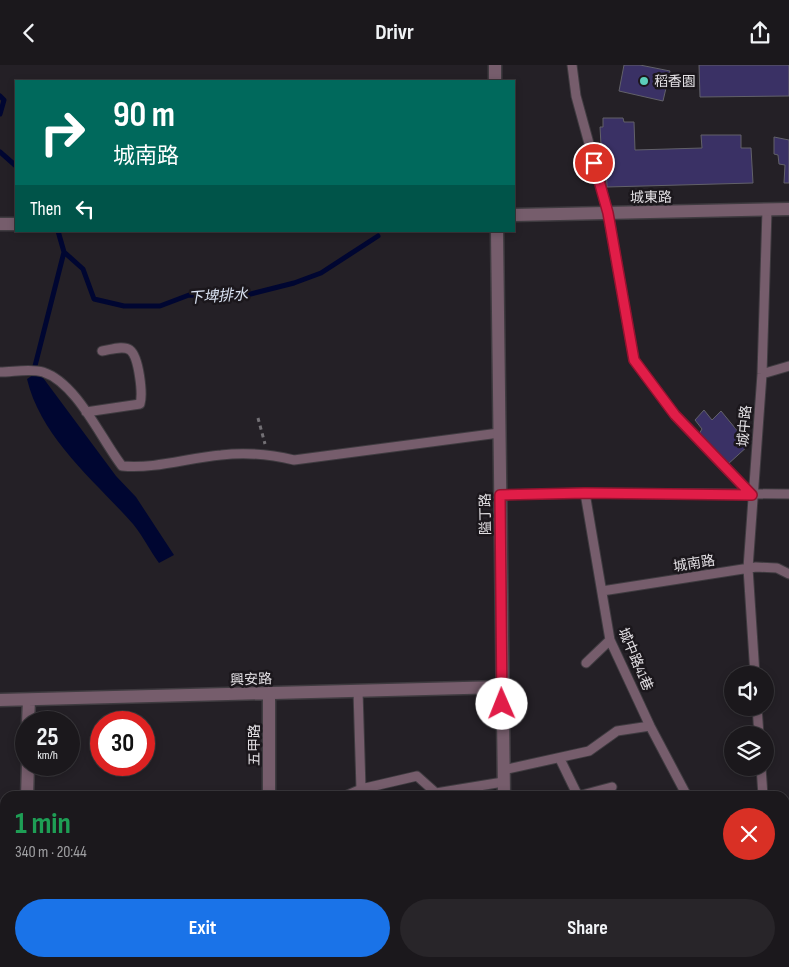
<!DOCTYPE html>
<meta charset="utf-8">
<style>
:root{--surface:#1b181c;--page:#282529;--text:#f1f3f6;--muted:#a0a0a3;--line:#39373b;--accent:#1a73e8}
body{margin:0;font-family:"Sofia Sans Condensed","Noto Sans TC",sans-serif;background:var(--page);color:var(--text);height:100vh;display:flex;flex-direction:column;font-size:19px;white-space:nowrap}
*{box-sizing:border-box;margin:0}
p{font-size:16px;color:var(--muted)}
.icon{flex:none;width:28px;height:28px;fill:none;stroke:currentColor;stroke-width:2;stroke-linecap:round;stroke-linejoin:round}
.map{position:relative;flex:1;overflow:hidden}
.side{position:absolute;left:0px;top:726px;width:790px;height:176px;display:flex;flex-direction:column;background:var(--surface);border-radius:15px 15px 0 0;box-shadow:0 2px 8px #0003,0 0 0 1px var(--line)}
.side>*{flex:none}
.banner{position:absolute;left:15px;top:15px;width:500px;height:152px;border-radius:0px;box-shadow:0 2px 8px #0003,0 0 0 1px var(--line);background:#00695c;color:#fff;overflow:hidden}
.fabs{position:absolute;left:724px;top:601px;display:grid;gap:10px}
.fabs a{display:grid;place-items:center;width:50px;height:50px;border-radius:50%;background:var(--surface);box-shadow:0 2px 8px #0003,0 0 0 1px var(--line);font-size:25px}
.speed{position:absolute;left:15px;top:646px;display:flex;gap:10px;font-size:25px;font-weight:700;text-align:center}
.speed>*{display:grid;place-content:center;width:65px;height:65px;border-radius:50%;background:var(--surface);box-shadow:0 2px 8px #0003,0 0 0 1px var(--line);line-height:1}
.speed small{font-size:12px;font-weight:400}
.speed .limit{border:8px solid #d22;background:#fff;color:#111}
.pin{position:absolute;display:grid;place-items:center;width:42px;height:42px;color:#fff;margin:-21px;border:2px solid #fff;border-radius:50%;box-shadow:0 1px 5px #0007}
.me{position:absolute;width:55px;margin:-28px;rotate:359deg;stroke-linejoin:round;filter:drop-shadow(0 0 4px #0008)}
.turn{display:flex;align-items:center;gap:18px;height:105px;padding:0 15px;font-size:22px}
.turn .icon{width:65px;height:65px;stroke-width:2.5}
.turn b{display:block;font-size:35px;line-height:42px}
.then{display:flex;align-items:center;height:48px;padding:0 15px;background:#0003;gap:10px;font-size:19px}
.round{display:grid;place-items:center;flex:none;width:52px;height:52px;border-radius:26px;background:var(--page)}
.summary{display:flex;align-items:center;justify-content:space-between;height:85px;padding:0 15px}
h1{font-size:30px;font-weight:700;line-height:38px;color:#1e9e55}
.primary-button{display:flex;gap:10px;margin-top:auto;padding:10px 15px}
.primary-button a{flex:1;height:58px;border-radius:30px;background:var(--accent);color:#fff;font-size:20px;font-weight:700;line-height:58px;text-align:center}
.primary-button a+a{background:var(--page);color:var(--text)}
header{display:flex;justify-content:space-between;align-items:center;height:65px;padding:0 15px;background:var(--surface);font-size:22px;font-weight:700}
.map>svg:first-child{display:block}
</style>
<header><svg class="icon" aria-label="back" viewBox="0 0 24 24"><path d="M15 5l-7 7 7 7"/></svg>Drivr<svg class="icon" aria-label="share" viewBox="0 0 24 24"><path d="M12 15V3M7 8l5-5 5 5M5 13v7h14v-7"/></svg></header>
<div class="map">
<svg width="789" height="902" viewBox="0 0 789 902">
<rect width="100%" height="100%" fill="#242026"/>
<!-- green -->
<path fill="#71343f" d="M266,898H357V902H266Z"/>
<!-- water -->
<path fill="#000631" d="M33,310H41L116,411L136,432L174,490L159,498C150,486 143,471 133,459C95,416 41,373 27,314Z"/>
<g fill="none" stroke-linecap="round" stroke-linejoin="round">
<!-- stream -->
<path stroke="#000631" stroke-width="5" d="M0,31L4,35L0,49
M0,87L16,101
M58,166L64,187L83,204L94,234L124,241H160L189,230L243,231L294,218L321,208L378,171
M35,301L64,187"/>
</g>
<!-- building -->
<path fill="#3a3165" stroke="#626169" d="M624,0H640L670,6L663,36L619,26Z
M699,0H789V31L700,32Z
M603,53H623L624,57H634L635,85L702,83L701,70H741V83H751L753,118L607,122L605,80H601L600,62H603Z
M774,72L789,75V118H784L785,100L779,99L778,90L774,89Z
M704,345L712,355L721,346L749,380L727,400L699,369L702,364L695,355Z
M789,821V848L785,849V823Z"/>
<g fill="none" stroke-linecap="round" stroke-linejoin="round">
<defs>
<path id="service" d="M572,0L576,31L608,148L634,295L675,350L752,430
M0,307C13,307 30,303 43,307C77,318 101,374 122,401C156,404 187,393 221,390C246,387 269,389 294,395L499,368
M762,309L789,301
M86,347L140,339C143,329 139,292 130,285C123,280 110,285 102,286
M585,428L610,575L650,661L687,731
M500,430L585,428L789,429
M602,526L756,502L777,503L789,509
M586,598L610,575
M755,610L748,503L762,309L767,145
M358,626L361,724
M757,642L759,670
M560,694L578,731L612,722
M761,702L763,731
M503,705L589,686L617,666L650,661
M345,731L361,724L417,711L436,728L503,717
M785,742H789
M785,865L789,869
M696,901L706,902
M732,902L737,898"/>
<path id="minor" d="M495,0V16
M514,150L789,144
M0,159H16
M497,166L504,731
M0,635L502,622
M28,658L29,635
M27,731L28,700
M269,731V628
M0,866H5
M505,898V902
M266,902V898"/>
</defs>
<!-- service casing -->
<use href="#service" stroke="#3f3b40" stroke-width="11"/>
<!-- minor casing -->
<use href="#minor" stroke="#3f3b40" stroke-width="15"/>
<!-- path -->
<path stroke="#737075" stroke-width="3" stroke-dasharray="4 4" stroke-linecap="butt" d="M258,353L265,379"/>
<!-- service -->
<use href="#service" stroke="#765d6c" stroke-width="9"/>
<!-- minor -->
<use href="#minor" stroke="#765d6c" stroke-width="12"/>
</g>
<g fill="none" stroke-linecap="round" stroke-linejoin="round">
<defs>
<path id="route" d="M502,639L500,430L585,428L752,430L675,350L634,295L608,148L594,98"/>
</defs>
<!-- route casing -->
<use href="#route" stroke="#92132f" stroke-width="12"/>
<!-- route -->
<use href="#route" stroke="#e11d48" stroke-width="9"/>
</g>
<!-- markers -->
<circle fill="#5cceba" stroke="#1b171c" stroke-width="2" cx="644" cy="16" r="5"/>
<g text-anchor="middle" stroke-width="5" stroke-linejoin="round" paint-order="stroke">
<!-- poi labels -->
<g font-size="14" fill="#e2dfe3" stroke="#1b171c" text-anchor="start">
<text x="654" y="21">稻香園</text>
</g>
<!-- street labels -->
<g font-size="14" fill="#e2dfe3" stroke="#1b171c">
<text transform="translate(651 132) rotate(-1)" y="5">城東路</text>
<text transform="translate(744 361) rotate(-85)" y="5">城中路</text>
<text transform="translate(485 449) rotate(-91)" y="5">隘丁路</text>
<text transform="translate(694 498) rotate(-9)" y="5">城南路</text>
<text transform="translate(636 594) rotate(67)" y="5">城中路41巷</text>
<text transform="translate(251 614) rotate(-2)" y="5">興安路</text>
<text transform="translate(254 680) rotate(-90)" y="5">五甲路</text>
</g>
<!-- water labels -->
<g font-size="15" font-style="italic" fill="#d9e2f2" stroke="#1b171c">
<text transform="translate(218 231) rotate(-4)" y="5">下埤排水</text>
</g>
</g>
</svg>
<div class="fabs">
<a><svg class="icon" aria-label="sound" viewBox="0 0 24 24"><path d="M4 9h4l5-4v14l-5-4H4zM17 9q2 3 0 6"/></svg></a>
<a><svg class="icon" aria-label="layers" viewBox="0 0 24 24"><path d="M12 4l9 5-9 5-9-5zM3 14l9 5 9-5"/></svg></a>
</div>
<div class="speed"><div>25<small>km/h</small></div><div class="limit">30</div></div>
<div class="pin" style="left:594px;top:98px;background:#d93025"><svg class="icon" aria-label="arrive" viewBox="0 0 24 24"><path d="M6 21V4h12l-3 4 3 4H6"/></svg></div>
<svg class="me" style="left:502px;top:639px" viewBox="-20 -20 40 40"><circle r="19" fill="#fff"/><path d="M0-13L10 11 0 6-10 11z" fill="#e11d48"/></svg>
<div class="banner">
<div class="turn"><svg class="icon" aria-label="right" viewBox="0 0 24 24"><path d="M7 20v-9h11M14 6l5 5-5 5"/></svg><div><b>90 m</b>城南路</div></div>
<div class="then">Then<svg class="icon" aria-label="left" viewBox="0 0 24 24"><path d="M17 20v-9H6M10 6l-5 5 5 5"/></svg></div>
</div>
<section class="side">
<div class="summary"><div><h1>1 min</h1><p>340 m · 20:44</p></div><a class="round" style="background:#d93025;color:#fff"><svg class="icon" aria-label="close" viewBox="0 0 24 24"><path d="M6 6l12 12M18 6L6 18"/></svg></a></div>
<div class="primary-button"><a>Exit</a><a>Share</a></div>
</section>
</div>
